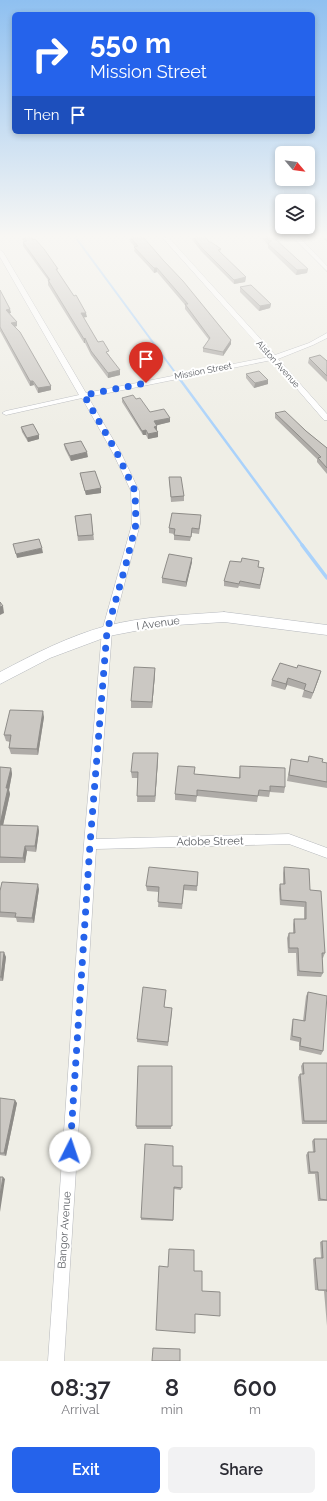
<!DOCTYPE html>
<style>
:root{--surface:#fff;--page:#f2f2f3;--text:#2b2b33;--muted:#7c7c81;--accent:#2563eb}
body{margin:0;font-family:Raleway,sans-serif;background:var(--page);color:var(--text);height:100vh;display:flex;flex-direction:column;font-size:15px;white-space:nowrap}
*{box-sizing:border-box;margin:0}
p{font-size:13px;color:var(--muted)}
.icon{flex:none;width:22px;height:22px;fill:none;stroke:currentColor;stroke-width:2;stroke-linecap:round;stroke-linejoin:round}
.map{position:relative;height:1361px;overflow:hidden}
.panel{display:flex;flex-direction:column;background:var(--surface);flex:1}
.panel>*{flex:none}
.banner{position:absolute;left:12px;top:12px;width:303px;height:122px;border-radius:6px;box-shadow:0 2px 6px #0003;background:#2563eb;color:#fff;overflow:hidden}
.needle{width:26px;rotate:119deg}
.controls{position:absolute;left:275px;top:146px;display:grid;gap:8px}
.controls a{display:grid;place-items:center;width:40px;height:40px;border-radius:6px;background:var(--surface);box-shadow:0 2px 6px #0003;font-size:20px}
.pin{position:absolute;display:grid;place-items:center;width:34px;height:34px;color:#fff;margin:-41px -17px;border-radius:50% 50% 50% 0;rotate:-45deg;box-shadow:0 0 4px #0007}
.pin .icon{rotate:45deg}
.me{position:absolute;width:44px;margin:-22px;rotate:4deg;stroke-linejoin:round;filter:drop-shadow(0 0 3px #0008)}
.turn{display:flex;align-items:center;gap:14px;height:84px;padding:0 12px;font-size:18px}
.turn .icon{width:52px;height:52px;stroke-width:2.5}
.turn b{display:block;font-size:28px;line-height:34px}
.then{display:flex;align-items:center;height:38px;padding:0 12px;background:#0003;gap:8px;font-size:15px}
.eta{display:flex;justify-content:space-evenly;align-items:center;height:68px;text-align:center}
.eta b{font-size:24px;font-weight:600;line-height:28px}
.primary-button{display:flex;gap:8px;margin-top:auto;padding:8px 12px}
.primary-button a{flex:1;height:46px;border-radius:6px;background:var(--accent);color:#fff;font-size:16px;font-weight:600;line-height:46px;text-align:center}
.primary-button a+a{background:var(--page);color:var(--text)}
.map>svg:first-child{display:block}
</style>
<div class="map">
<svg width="327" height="1361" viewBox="0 0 327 1361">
<rect width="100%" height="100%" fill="#efeee6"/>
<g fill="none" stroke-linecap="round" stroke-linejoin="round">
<!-- stream-far2 -->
<path stroke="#aad2fb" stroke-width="2" d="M76,238L177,375"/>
<!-- stream-far1 -->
<path stroke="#aad2fb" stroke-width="2.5" d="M176,374L303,546"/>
<!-- stream -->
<path stroke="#aad2fb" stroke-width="3.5" d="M302,545L327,578"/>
<defs>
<path id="street" d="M163,238H169L275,355L309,343L327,333V338L313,345L278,359L327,414V420H324L272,360L88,397L121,453L139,491L140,524L112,631L96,839L289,834L327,848V858L289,844L96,849L64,1361H48L84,844L102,631L132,524L131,491L113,453L82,398L6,415L2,413L6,411L79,395L0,257V250L3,252L86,393L269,357Z
M294,238H300L327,266V271Z"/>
<path id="secondary" d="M224,612L327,625V635L224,622L161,626L109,636L50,658L0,684V672C34,654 69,636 106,626C145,616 185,615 224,612Z"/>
</defs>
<!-- street casing -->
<use href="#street" stroke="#b6b8bc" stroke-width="1"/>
<!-- secondary casing -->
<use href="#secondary" stroke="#b5b8bd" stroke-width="1"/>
<!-- street -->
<use href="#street" fill="#fff" fill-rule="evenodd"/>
<!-- secondary -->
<use href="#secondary" fill="#fff" fill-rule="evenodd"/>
</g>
<!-- wall -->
<path fill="#afaca8" d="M21,238H32L59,273L87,317H83L98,342L109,355L120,375L108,378L91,355L85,343H84L48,285V280L23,246V242L24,241Z
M129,238H144L231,340V344L223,356L203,352V348L209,340L185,309V305L157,272L154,273L149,267L134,251L135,247L130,241Z
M191,238H206L209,242L221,249L220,252L246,277L245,282L234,284L201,251Z
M262,238H278V241L308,269L307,273L296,275L268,248V245Z
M323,238H327V242Z
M240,287L271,304L270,308L259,311L240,292Z
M0,290L11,313H9L17,322V326L15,327L51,386V390L38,393L34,385L30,386L0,331Z
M309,358L327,361V382L308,363Z
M246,374L268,380V384L254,388L246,378Z
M122,398L136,399L150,412L170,422L157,425V431L158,432V437L148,439L146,435H143L122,402Z
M275,413L306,431L327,448V474L317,462V459L275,418Z
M21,427L39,439L28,442L22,432Z
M64,444L88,457L71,461L65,449Z
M80,473L101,488V493L86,495L81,478Z
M169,477L184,496V501L171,502Z
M91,514L94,540L78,541L75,516Z
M201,520L199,534L192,533L190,541L174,540V534L169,533V528Z
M192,558V562L186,587L162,583V578Z
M258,567L264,568L260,589L239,586L238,588L224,586V581Z
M280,663L319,678L311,699L302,697L304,690L287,685L285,690L271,686L272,680Z
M155,668V674L152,708H131V701Z
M44,717L38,755L11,754L9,748L10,742L6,741L4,735Z
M309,756L322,762L327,763V788L287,781L291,759L308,762Z
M158,759L155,802H137L138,778H132L131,772Z
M240,766L285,787L284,793L270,792L269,797L258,796L257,802L197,796L196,802L175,800V794L195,774L239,778Z
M0,767L11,768L12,774L9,790L10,794L3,825L38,826L39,831L36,852L27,851L25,863H0Z
M284,867L310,890L325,953L323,958H322L323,973L321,977L297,976L296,953H288L287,938L289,933H293V924L294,919H304V907L280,905L279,889L280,884H283V873Z
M198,872L197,891L184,890L182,909L158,907L159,892L147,891L146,886Z
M39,889L34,923L17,922L16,918L0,917V891Z
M0,952L6,957L3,981H0Z
M308,992L323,1051L321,1055L299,1050V1042L290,1040L292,1023L293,1019L303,1021L306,996Z
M166,994L164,1007L172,1012L168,1046L137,1042V1039Z
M303,1063H327V1124H302L298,1077L300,1074H302L301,1066Z
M172,1066L171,1129H137L136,1126Z
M0,1098L17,1103L6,1156L0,1155Z
M314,1139H327V1201H318L315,1174H308L306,1155L308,1152H313L312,1141Z
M173,1166H182L181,1190L174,1189L173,1221L141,1220V1218Z
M322,1241H327V1326L324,1291L315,1290L313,1259L315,1258H321L320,1242Z"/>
<!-- shaded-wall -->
<path fill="#8e8c88" d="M154,268H157V272L154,273Z
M308,269L307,273L296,275L297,270Z
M246,277L245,282L234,284V280Z
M271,304L270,308L259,311L260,306Z
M10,309L11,313L6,314V310Z
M81,313H86L87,317L82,318Z
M17,322V326L12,327L11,323Z
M85,338V343H84V339Z
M231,340V344L223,356V352Z
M120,370V375L108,378V373Z
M268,380V384L254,388L255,383Z
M30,381H33L34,385L30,386Z
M51,386V390L38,393V388Z
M170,418V422L154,426V421Z
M157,426V431L154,432V427Z
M146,430V435H143L142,431Z
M158,432V437L148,439V434Z
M39,435V439L28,442L27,438Z
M87,452L88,457L71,461L70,456Z
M101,488V493L86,495L85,491Z
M42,548L43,553L17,558L16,554Z
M192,558V562L186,587V582Z
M3,606L4,613L0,615V607Z
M155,668V674L152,708V702Z
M321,671L319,678L311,699L313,693Z
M288,678L287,685L285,690L286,684Z
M43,711L44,717L38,755L37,749Z
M158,753V759L155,802V796Z
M11,768L12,774L9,790L10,794L2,830L0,824L6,788Z
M38,826L39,831L36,852L35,846Z
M25,846L27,851L25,863L23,858Z
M38,884L39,889L34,923L32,918Z
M4,952L6,957L3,981L1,977Z
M15,1100L17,1103L6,1156L4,1153Z
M3,1177L5,1179L0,1212V1195Z"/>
<!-- building -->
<path fill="#cbc8c3" stroke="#8e8c88" d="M24,238H32L33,240L35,239L44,249L58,269H56L74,296L76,295L86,313H81L98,342L103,341L109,351L106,352L120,370L108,373L91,351L85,338L84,339L48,280H50L23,242L27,241Z
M131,238H144L163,260L183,281L231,340L223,352L203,348L210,338L185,304H188L157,268H154L149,263L134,247L138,246Z
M194,238H206L209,242H211L221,249L218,250L246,277L234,280L201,247Z
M266,238H278V239H275L308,269L297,270L268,244L272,240L269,241Z
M251,285L271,304L260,306L240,287Z
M0,290L10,309L6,310L17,322L11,323L20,332L51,386L38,388L33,381H30L0,327Z
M320,355L327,361V376L309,358Z
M259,371L268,380L255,383L246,374Z
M133,395L136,399L140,398L150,412L164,409L170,418L154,421L157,426L154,427L158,432L148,434L146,430L142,431L122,398Z
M285,411L306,431L327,448V468L318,458L321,457L275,413Z
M33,424L39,435L27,438L21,427Z
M81,441L87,452L70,456L64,444Z
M95,471L101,488L85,491L80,473Z
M169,477H181L184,496L171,497Z
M172,513L201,515L199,529L192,528L191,537L174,535L175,529L169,528Z
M91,514L93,535L78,536L75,516Z
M39,539L42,548L16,554L13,544Z
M169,554L192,558L186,582L162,578Z
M242,558L259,561L258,567L264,568L260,585L240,581L239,584L224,581L230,561L241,562Z
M0,602L3,606L0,607Z
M280,663L297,668L298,665L321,671L313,693L304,690L306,684L288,678L286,684L272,680Z
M134,667L155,668L152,702L131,701Z
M10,710L43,711L37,749L9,748L11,735H4Z
M133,753H158L155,796H137L138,772H131Z
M309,756L323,759L322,762L327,763V782L289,775L291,759L308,762Z
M178,766L195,767L194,774L240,778V766L285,768V787L270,786V791L259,790L258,796L197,790V796L175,794Z
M0,767L11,768L6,788H8L0,824Z
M0,825L38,826L35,846H25L23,858L0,857Z
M149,867L198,872L197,886L184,885L182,904L158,902L159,887L146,886Z
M284,867L309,869L310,890L321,891L325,953H322L323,973L299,971L298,948H289V933H295L294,919H306V902L281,900L280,884H285Z
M2,882L38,884L32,918L15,917L16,913L0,912V891Z
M0,952H4L1,977H0Z
M143,987L166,990L164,1007L172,1008L168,1042L137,1039Z
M308,992L327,996L323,1051L300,1046L301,1038L292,1036L293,1019L305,1021Z
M303,1063H327V1121H304L300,1074H304Z
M138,1066H172V1126H136Z
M0,1098L15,1100L4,1153H0Z
M314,1139H327V1200L320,1199L318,1172H310L308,1152H315Z
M145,1144L173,1146V1166H182V1188L174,1187L173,1220L141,1218Z
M0,1177H3L0,1195Z
M322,1241H327V1292V1290H318L315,1258H323Z
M169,1249L194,1250V1271H202V1291L220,1292V1316L195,1314V1333L156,1330L159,1266L168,1267Z
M153,1348L180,1349V1361H152Z"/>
<!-- sky -->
<linearGradient id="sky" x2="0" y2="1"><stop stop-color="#8fc0f0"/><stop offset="0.55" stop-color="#f8f7f4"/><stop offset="1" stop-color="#f8f7f4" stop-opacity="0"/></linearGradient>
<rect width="327" height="429" fill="url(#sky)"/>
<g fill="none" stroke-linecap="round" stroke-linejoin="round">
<!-- route -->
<path stroke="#2563eb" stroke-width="7" stroke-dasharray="0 12.6" d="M70,1151L90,844L107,631L126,564L136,524L135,491L117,453L84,395L146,383"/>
</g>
<g text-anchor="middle" stroke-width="4" stroke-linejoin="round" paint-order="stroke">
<!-- far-street labels -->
<g font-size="9" fill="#5e6166" stroke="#fff">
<text transform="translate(278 364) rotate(48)" y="3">Alston Avenue</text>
<text transform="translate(203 371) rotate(-11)" y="3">Mission Street</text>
</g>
<!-- street labels -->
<g font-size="11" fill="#5e6166" stroke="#fff">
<text transform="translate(158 623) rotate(-8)" y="4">I Avenue</text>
<text transform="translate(210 841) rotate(-1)" y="4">Adobe Street</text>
<text transform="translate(64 1230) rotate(-86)" y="4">Bangor Avenue</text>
</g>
</g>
</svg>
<div class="controls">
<a><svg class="needle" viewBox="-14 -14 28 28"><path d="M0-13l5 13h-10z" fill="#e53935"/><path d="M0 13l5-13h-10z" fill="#7c7c81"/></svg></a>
<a><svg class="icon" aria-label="layers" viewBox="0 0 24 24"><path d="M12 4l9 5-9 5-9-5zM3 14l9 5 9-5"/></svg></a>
</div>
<div class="pin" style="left:146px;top:383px;background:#d93025"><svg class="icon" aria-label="arrive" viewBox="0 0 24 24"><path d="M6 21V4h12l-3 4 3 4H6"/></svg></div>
<svg class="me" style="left:70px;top:1151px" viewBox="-20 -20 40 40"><circle r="19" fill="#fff"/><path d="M0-13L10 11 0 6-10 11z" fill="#2563eb"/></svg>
<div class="banner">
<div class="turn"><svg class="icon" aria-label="right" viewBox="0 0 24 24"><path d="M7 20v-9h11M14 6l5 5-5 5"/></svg><div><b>550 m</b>Mission Street</div></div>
<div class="then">Then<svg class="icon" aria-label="arrive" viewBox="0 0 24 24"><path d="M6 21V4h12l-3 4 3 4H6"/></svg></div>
</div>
</div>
<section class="panel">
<div class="eta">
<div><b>08:37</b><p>Arrival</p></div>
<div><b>8</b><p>min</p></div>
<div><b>600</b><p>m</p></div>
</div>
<div class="primary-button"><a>Exit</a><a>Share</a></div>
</section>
